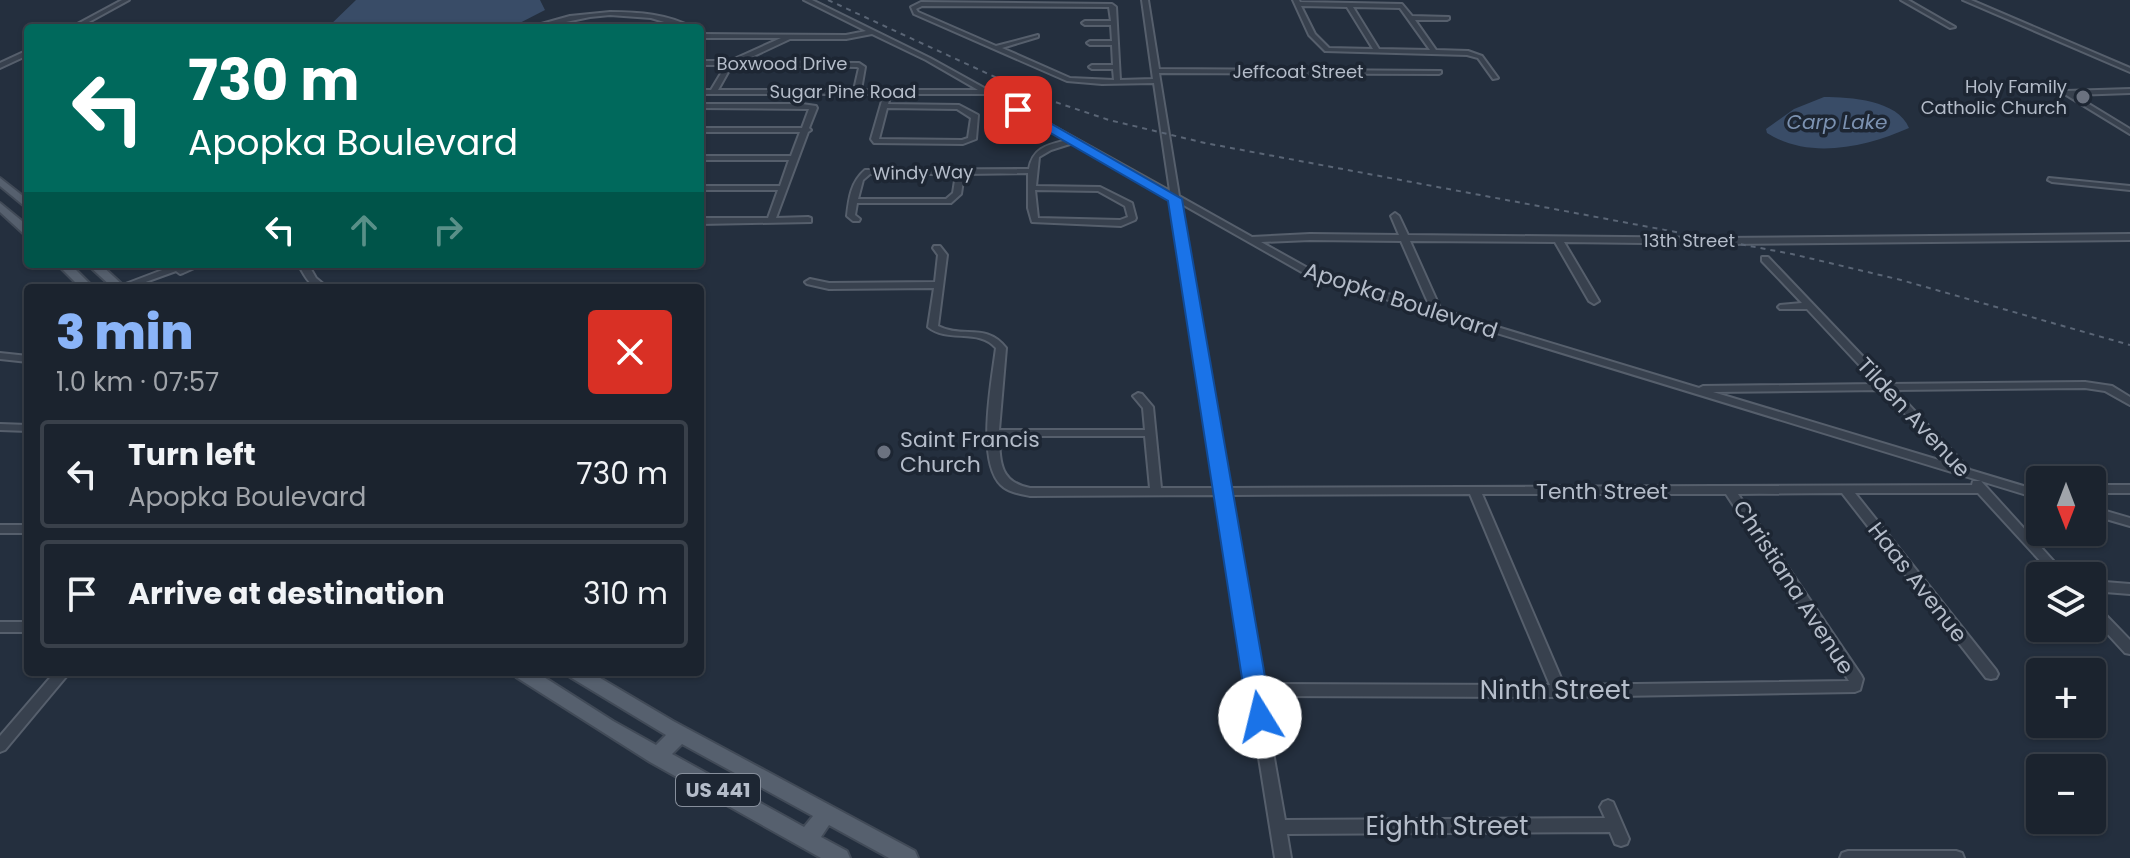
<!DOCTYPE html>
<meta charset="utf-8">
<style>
:root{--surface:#1b232e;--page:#242b36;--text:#f1f3f6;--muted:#a0a4aa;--line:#39404a;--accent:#8ab4f8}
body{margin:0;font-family:Poppins,sans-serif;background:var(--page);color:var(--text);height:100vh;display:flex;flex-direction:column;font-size:30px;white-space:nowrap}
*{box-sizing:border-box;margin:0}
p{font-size:26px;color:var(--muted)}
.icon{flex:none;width:44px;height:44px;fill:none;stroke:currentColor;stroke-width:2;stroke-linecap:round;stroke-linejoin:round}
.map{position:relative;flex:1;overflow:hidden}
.side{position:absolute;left:24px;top:284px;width:680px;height:392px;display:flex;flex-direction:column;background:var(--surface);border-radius:8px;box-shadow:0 2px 6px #0004,0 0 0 2px var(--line)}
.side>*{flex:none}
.guide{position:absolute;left:24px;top:24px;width:680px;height:244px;border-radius:8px;box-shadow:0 2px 6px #0004,0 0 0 2px var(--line);background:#00695c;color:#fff;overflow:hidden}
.needle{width:52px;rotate:180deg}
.controls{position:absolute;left:2026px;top:466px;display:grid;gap:16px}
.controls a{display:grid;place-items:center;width:80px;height:80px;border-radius:8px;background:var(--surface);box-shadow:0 2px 6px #0004,0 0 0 2px var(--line);font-size:40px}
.pin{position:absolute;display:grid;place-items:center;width:68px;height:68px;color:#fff;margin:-34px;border-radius:16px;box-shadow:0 4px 12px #0006}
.me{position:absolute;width:88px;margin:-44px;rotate:351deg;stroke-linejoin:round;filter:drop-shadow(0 0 6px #0008)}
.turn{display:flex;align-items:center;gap:28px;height:168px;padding:0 32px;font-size:36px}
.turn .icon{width:104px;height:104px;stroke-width:2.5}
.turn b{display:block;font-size:56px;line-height:68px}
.lanes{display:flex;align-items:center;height:76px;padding:0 32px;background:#0003;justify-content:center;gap:40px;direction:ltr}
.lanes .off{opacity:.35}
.round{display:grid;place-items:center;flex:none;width:84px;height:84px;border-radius:8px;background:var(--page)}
.head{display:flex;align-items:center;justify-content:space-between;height:136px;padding:0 32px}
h1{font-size:48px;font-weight:800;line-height:60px;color:var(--accent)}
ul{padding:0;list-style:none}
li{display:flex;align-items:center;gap:24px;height:108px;margin:0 16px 12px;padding:0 16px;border:4px solid var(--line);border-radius:8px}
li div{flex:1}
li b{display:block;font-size:30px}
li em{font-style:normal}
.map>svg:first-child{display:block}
</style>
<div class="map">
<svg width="2130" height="858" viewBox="0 0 2130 858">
<rect width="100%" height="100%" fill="#242f3e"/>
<!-- water -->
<path fill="#394c67" d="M356,0H540L545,10L510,28H327Z
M1824,97C1850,97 1898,100 1909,128C1866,147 1809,160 1767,133L1766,129L1794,109Z"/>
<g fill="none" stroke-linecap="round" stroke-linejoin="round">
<defs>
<path id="minor" d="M122,0H129L78,28H70Z
M804,0H812L930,58L1170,191L1154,83L1102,84L1067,81L914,14L911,7L921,2L1112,4L1116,7L1120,80L1153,79L1142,0H1148L1159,69L1441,71V73L1439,74L1159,73L1179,196L1252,237L1310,234L1399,235L1391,216L1395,213L1399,216L1408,235L1722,238L2130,234V240L1722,244L1564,242L1599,301L1594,304L1589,301L1555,242L1410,241L1441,310L1699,388L1703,386L1877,384L1807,309H1780L1778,307L1780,305L1802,303L1762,261V257H1768L1889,384L2085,382L2112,386L2130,397V405L2105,391L2085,388L1895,390L1970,470L2040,491V499L1307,275L1180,203L1228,488L1972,485L1973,481H1981L2067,576H2054L1978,493H1855L1996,670L1998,674L1996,678L1991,679L1986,678L1842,493L1738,494L1861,675L1863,679L1860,690L1855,692L1559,697L1263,696L1285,820L1605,818L1600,807L1603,802L1608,800L1613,802L1629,839L1627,844L1621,846L1615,844L1610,832L1287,834L1291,858H1275L1217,495L1030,496C1020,494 1008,492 1001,485C976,461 992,380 996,348C979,328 948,343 928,327L934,288L829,289L807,284L805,282L810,279L829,283L935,282L938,255L933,248L934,246H940L947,255L938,326C963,339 986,322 1006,348L999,430H1145L1143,408L1133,396L1138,393L1142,394L1153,407L1161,488H1216L1171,198L1073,143L1051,150L1039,157L1036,186L1100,187L1132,203L1136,218L1135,220L1121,226L1032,222L1028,208V173L964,174L961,194L951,203H857L855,215L860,219L859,221H853L847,216C849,198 851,182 865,170L1029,169C1033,147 1048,145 1067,140L986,94H891L888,104L959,105L978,115L976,139L963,144L874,143L871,139L884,94H700V90H711L726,65H700V61H730L781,38H700V34L846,35L866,31ZM922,6L1109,7L1111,21H1085L1082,23L1085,25H1111L1112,41H1090L1087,43L1090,45H1112L1113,65H1092L1089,67L1092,69H1113L1114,80L1070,78L1002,48L1038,37V35L996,46L918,12L916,9ZM872,34L926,60L978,90H861L865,67L859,63L741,62L790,39H846ZM732,65L857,67L859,68L854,90H718ZM887,108L957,109L971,118L968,138L962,140L879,139ZM870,174H956L953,193L946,199H858L863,180ZM1035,190L1098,191L1125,206L1128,217L1120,220L1038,218ZM1310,240L1401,241L1430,307L1313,271L1261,242ZM1883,390L1952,464L1713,392ZM999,436H1145L1150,488H1030C1000,482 1000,463 999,436ZM1470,494L1550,685L1261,684L1229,495ZM1482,494H1726L1849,681L1564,685Z
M1293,0H1299L1300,2L1402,4L1412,16L1449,17V19L1447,20H1415L1436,50L1468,51L1482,56L1498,78L1493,79L1478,58L1467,55L1325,51L1309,35ZM1301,6L1347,7L1373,49L1329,48L1315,34ZM1353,7L1400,8L1430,50L1379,49Z
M1901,0H1908L1955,27L1950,28Z
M1963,0H1971L2130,68V72Z
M610,12C638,12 668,14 693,28H684L651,18L610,15L590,17L537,28H527L570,16Z
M28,50V55L0,68V63Z
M2130,89V93L2074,95L2130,129V134L2063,93L2066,91Z
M700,104H802L816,106L817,108L809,128L811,130L808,132L776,218L808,217L811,218V222L700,224V218H768L778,190H700V186H780L789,160H700V156H791L800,132H700V128H802L809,109L700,108Z
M2049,178L2130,186V190L2052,182L2048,180Z
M178,264H203L183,273L180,274L176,271L129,288H115Z
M298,264H308L316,278L328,288C309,288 307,279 298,264Z
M0,353L28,356V362L0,359Z
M0,424L28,425V431L0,430Z
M2092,485H2130V493H2092Z
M2092,507L2130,518V526L2092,515Z
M0,525H28V533H0Z
M2092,581L2130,584V594L2092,591Z
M2092,604L2097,606L2130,640V654L2125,653L2092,617Z
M0,622H28V632H0Z
M55,672H70L5,750L0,752V736Z
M1848,851H1956L1962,853L1964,858H1840L1842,853Z"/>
<path id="major" d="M0,178L28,200V209L0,186Z
M0,203L28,226V235L24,234L0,212Z
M57,264H70L94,288H81Z
M87,264H100L126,288H113Z
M513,672H536L613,721L656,745L666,735L570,677L567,672H590L673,721L915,851L918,858H889L829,825L821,837L847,851L850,858H821L650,762L516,677ZM682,744L813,816L804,827L672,754Z"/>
</defs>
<!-- minor casing -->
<use href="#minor" stroke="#565f6c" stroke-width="4"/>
<!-- major casing -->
<use href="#major" stroke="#414a57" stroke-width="4"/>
<!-- minor -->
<use href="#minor" fill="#38414e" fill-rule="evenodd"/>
<!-- major -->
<use href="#major" fill="#56606e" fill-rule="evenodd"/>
<!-- rail -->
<path stroke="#5a6575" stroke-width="2" stroke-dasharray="5 5" stroke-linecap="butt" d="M828,0L1034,95L1109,120L1205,143L1792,254L1901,280L2130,345"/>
</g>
<!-- route -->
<path fill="#1a73e8" stroke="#114b97" stroke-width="2" d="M1014,107H1022L1182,199L1272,717L1268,724L1260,727L1251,724L1248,717L1168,201L1014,112Z"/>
<!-- markers -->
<g fill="#6b7280" stroke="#1d2633" stroke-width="3">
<circle cx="2083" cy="97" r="8"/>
<circle cx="884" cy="452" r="8"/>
</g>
<g text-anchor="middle" stroke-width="7" stroke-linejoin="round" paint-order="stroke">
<!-- far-street labels -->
<g font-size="18" fill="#b4bcc9" stroke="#1d2633">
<text x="782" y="70">Boxwood Drive</text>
<text x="1298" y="78">Jeffcoat Street</text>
<text x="843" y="98">Sugar Pine Road</text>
<text transform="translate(923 173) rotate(-1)" y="6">Windy Way</text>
<text x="1689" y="247">13th Street</text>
</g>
<!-- far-poi labels -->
<g font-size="18" fill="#b4bcc9" stroke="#1d2633" text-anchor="end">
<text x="2067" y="93">Holy Family<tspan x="2067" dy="21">Catholic Church</tspan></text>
</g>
<!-- far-water labels -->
<g font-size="20" font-style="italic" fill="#7c92b1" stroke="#1d2633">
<text x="1837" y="129">Carp Lake</text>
</g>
<!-- shield labels -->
<rect fill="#1d2633" stroke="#878f9c" stroke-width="2" x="676" y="774" width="84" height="32" rx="6"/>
<g font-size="20" font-weight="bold" fill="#b4bcc9">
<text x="718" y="797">US 441</text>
</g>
<!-- street labels -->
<g font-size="22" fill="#b4bcc9" stroke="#1d2633">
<text transform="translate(1401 300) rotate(18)" y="8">Apopka Boulevard</text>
<text transform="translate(1914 417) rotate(47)" y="8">Tilden Avenue</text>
<text x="1602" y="499">Tenth Street</text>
<text transform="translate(1918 582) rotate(52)" y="8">Haas Avenue</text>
<text transform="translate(1794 587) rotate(57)" y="8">Christiana Avenue</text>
</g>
<!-- poi labels -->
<g font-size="22" fill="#b4bcc9" stroke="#1d2633" text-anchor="start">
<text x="900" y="447">Saint Francis<tspan x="900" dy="25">Church</tspan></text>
</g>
<!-- near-street labels -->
<g font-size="26" fill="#b4bcc9" stroke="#1d2633">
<text x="1555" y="699">Ninth Street</text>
<text x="1447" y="835">Eighth Street</text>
</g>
</g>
</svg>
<div class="controls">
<a><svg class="needle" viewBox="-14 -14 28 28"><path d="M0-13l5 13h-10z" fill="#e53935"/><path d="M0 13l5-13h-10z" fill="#a0a4aa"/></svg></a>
<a><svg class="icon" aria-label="layers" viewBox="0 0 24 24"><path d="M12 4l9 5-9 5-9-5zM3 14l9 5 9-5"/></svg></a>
<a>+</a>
<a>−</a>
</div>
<div class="pin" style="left:1018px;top:110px;background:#d93025"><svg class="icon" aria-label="arrive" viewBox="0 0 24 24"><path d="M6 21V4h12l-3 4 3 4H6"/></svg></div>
<svg class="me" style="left:1260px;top:717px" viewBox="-20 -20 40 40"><circle r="19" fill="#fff"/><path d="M0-13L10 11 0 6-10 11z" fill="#1a73e8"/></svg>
<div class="guide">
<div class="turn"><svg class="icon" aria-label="left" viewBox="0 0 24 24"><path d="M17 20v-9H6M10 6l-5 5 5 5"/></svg><div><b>730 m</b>Apopka Boulevard</div></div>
<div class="lanes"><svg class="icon" aria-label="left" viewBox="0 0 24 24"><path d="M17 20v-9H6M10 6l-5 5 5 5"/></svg><svg class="icon off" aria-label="ahead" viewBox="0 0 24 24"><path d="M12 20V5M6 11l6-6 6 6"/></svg><svg class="icon off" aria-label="right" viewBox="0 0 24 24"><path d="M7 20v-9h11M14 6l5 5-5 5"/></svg></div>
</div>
<section class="side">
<div class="head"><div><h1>3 min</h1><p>1.0 km · 07:57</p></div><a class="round" style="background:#d93025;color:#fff"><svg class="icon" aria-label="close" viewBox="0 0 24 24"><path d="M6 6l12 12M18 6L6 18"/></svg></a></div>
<ul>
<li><svg class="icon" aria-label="left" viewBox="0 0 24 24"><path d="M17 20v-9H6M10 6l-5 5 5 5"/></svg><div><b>Turn left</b><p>Apopka Boulevard</p></div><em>730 m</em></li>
<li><svg class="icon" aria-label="arrive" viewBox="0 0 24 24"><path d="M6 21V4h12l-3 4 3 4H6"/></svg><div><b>Arrive at destination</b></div><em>310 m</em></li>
</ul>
</section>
</div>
